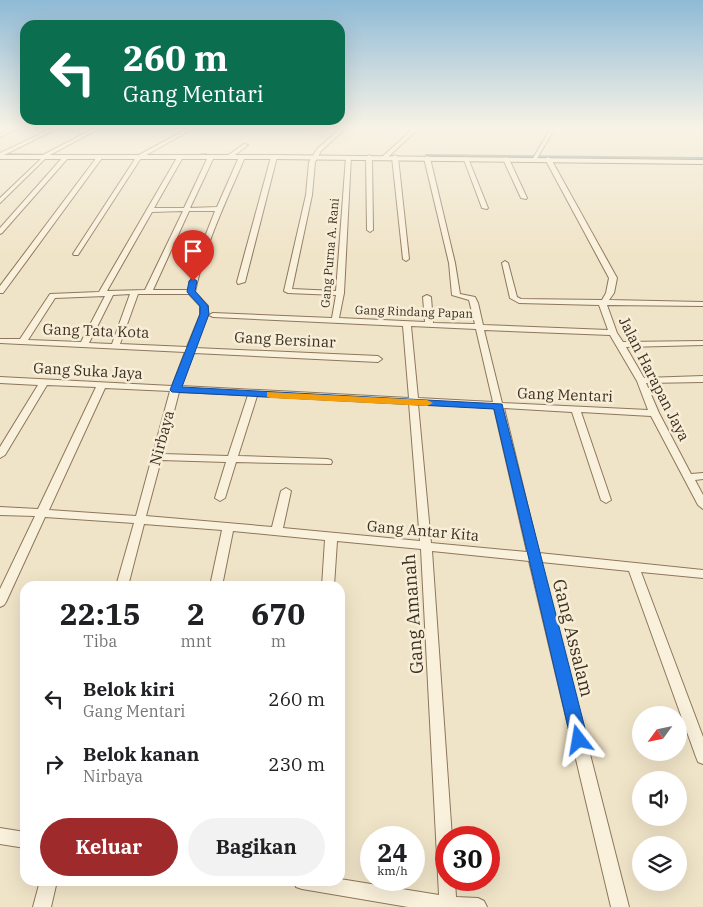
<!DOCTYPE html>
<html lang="id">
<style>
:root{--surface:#fff;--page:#f2f2f2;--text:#202124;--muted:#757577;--accent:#9e2a2b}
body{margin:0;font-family:"IBM Plex Serif",serif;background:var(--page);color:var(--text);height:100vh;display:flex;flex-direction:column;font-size:19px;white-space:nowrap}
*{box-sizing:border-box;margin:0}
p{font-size:16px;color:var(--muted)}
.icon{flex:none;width:28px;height:28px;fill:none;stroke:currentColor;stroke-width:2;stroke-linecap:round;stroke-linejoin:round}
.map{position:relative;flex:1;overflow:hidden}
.details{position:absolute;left:20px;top:581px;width:325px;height:305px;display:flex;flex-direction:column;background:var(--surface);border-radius:15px;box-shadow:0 5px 20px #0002}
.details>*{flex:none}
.guide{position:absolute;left:20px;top:20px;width:325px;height:105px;border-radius:15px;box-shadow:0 5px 20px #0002;background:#0b6e4f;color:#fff;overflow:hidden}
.needle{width:32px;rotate:237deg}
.buttons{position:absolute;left:632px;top:706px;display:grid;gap:10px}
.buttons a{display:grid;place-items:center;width:55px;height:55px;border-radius:50%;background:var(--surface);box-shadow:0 5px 20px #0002;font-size:25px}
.speed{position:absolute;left:360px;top:826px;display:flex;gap:10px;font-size:25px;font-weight:700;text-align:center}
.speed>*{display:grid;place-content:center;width:65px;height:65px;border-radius:50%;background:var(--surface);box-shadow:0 5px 20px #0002;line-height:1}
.speed small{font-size:12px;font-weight:400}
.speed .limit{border:8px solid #d22;background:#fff;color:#111}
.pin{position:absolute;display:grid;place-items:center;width:42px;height:42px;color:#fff;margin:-51px -21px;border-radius:50% 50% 50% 0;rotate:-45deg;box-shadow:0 0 5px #0007}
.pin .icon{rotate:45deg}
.me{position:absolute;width:55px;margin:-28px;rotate:346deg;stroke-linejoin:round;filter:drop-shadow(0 0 4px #0008)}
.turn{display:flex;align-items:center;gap:18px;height:105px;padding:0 20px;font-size:22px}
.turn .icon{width:65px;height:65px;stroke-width:2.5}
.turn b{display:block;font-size:35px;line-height:42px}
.eta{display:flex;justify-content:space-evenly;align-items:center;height:85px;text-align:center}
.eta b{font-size:30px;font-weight:700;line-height:35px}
.primary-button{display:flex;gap:10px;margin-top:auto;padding:10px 20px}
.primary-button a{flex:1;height:58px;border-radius:30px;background:var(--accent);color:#fff;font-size:20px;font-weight:700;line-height:58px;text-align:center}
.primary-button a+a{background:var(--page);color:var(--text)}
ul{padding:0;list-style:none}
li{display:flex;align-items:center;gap:15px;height:65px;padding:0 20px}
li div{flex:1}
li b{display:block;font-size:19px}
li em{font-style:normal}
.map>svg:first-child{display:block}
</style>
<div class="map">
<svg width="703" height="907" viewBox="0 0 703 907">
<rect width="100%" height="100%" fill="#f0e4c8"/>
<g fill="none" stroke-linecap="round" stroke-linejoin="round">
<!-- stream -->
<path stroke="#6f938a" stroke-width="2" d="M0,154L63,155
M97,155H128
M144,155H163
M197,155L206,154
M426,155L703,158"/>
<defs>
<path id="street" d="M13,128H18L0,137V134Z
M53,128H58L0,157V153Z
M95,128H100L48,156L0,203V198L42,158L41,156Z
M189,128H194L141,158L78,255H74L73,254L137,156Z
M341,128H346L321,151L315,162L312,195L292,289L336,291L346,157L351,156L344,293L339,318L425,322L423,297L427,295L431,297L433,323L475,324L469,300L452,295L449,263L424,158L427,156L430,158L455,263L460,294L475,297L478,303L483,325L608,330L599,305L519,303L510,298L502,263L505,261L508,263L517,297L521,299L602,300L606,293L609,278L545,159L548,157L551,159L617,278L614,293L609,300L703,302V306L607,305L617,333L623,342L703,341V345L626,347L644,378L703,376V382L646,383L659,413L691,474L703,473V479L695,480L703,495V509L698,505L651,416L581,412L611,500L606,503L601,500L572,412L504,408L539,553L703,570V578L641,572L703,737V764L698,762L696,757L629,571L541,562L629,907H611L529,561L432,551L452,838H446V880H455L456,897L478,898L484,901L487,907H408L302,889L296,887L294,881H340V879L439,895L421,549L337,541L334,586H322L325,540L233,531L222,586H210L222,530L144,524L128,586H116L134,523L45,517L6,602L4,605L0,607V589L35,516L0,515V507L38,509L96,387L47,385L5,455L0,458V447L38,385L0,383V377L172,386L185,352L0,343V339H20L50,294L99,292L178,156L183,157L154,208H184L208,157L211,155L214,157L190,208L217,207L239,157L242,155L245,157C226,202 205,244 195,292L208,306V315L195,348L378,356L382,359L378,362L194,353L181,386L409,398L403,326L213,317L209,315L213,313L332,318L336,295L288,293L284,291L306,195L309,162L317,149ZM183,211L145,290L107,291L152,212ZM189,211H215L197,257L188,290H153ZM130,294L112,344L89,343L113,295ZM138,294H189L200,306V315L187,347L120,344ZM105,296L81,342L28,340L55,298ZM411,326L476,329L493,402L418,398ZM484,330L610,335L637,381L648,410L502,403ZM105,388L170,391L136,516L49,510ZM179,392L248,395L228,456L163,454ZM257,396L409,403L420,541L283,528L291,491L286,488L281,491L272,527L146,516L161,460L226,462L215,498L220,501L225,498L236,462L331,464L332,462L331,460L327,459L238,456ZM418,404L494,408L527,552L431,543Z
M414,128H419L387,158H383V156Z
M551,128H555L536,160H532Z
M244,144L248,145L231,158H227V156Z
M274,155L277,157L245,282L238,284L237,282L271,157Z
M369,155L372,157L373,230L370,232L367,230L366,157Z
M395,155L398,157L409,259L406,261L403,259L392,157Z
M63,157L68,158L2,233L0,234V228Z
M97,157L102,158L3,293H0V286Z
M463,157L468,158L488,208L487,209L482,208Z
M506,157L509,159L527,198L526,199L521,198L503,159Z
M0,828L25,832V848L0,844Z
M40,881H57L51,907H33Z"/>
<path id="secondary" d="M0,155H274L703,160V164L274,159H0Z"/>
</defs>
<!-- street casing -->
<use href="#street" stroke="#8d765c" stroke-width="2"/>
<!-- secondary casing -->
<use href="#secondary" stroke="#6f573f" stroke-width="2"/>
<!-- street -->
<use href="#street" fill="#faf1dc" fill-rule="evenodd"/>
<!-- secondary -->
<use href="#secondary" fill="#faf1dc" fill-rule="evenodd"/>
</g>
<!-- sky -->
<linearGradient id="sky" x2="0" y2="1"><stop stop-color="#8fbad6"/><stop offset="0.5" stop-color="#f8f3e6"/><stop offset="1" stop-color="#f8f3e6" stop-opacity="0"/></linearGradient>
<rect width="703" height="255" fill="url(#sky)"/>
<!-- route -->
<path fill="#1a73e8" stroke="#114b97" d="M193,278L197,281L195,291L208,306L209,314L182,387L502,404L588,740L585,746L579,748L573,746L571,740L494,409L172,392L170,390L200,314V306L187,292L189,281Z"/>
<!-- slow -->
<path fill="#f59e0b" d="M267,392L427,400L433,403L427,406L270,398L267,397Z"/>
<g text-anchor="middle" stroke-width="5" stroke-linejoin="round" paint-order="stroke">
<!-- far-street labels -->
<g font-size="12" fill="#3d2e20" stroke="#f7eed8">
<text transform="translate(330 253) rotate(-85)" y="4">Gang Purna A. Rani</text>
<text transform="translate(414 312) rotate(2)" y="4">Gang Rindang Papan</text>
</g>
<!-- street labels -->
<g font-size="15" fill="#3d2e20" stroke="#f7eed8">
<text transform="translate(96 331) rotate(2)" y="5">Gang Tata Kota</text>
<text transform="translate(285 340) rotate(3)" y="5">Gang Bersinar</text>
<text transform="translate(88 371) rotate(3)" y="5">Gang Suka Jaya</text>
<text transform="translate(654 379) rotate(63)" y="5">Jalan Harapan Jaya</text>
<text transform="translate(565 395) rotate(2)" y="5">Gang Mentari</text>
<text transform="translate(162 438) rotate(-75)" y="5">Nirbaya</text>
<text transform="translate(423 531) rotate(5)" y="5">Gang Antar Kita</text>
</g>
<!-- near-street labels -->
<g font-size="18" fill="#3d2e20" stroke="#f7eed8">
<text transform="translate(413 614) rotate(-94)" y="6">Gang Amanah</text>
<text transform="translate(573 638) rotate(76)" y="6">Gang Assalam</text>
</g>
</g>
</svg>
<div class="buttons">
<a><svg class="needle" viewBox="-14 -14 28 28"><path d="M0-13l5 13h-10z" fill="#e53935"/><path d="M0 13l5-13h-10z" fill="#757577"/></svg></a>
<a><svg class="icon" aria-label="sound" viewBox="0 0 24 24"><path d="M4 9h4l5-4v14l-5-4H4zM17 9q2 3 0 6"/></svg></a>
<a><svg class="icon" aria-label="layers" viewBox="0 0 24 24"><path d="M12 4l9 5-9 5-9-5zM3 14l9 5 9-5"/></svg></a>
</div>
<div class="speed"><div>24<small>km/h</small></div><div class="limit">30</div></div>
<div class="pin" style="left:193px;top:281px;background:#d93025"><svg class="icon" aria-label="arrive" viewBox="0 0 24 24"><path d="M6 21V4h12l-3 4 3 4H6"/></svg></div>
<svg class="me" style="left:579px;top:740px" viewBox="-20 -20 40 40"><path d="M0-17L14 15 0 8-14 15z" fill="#1a73e8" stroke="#fff" stroke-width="4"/></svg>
<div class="guide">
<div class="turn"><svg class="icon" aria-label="left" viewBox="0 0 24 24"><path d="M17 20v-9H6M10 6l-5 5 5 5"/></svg><div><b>260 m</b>Gang Mentari</div></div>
</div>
<section class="details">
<div class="eta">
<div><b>22:15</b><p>Tiba</p></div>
<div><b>2</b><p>mnt</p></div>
<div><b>670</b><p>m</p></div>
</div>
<ul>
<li><svg class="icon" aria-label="left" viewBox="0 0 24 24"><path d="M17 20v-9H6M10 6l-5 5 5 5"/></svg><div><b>Belok kiri</b><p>Gang Mentari</p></div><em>260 m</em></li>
<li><svg class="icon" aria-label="right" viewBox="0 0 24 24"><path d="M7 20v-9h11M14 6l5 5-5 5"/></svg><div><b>Belok kanan</b><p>Nirbaya</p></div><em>230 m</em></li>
</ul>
<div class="primary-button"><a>Keluar</a><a>Bagikan</a></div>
</section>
</div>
